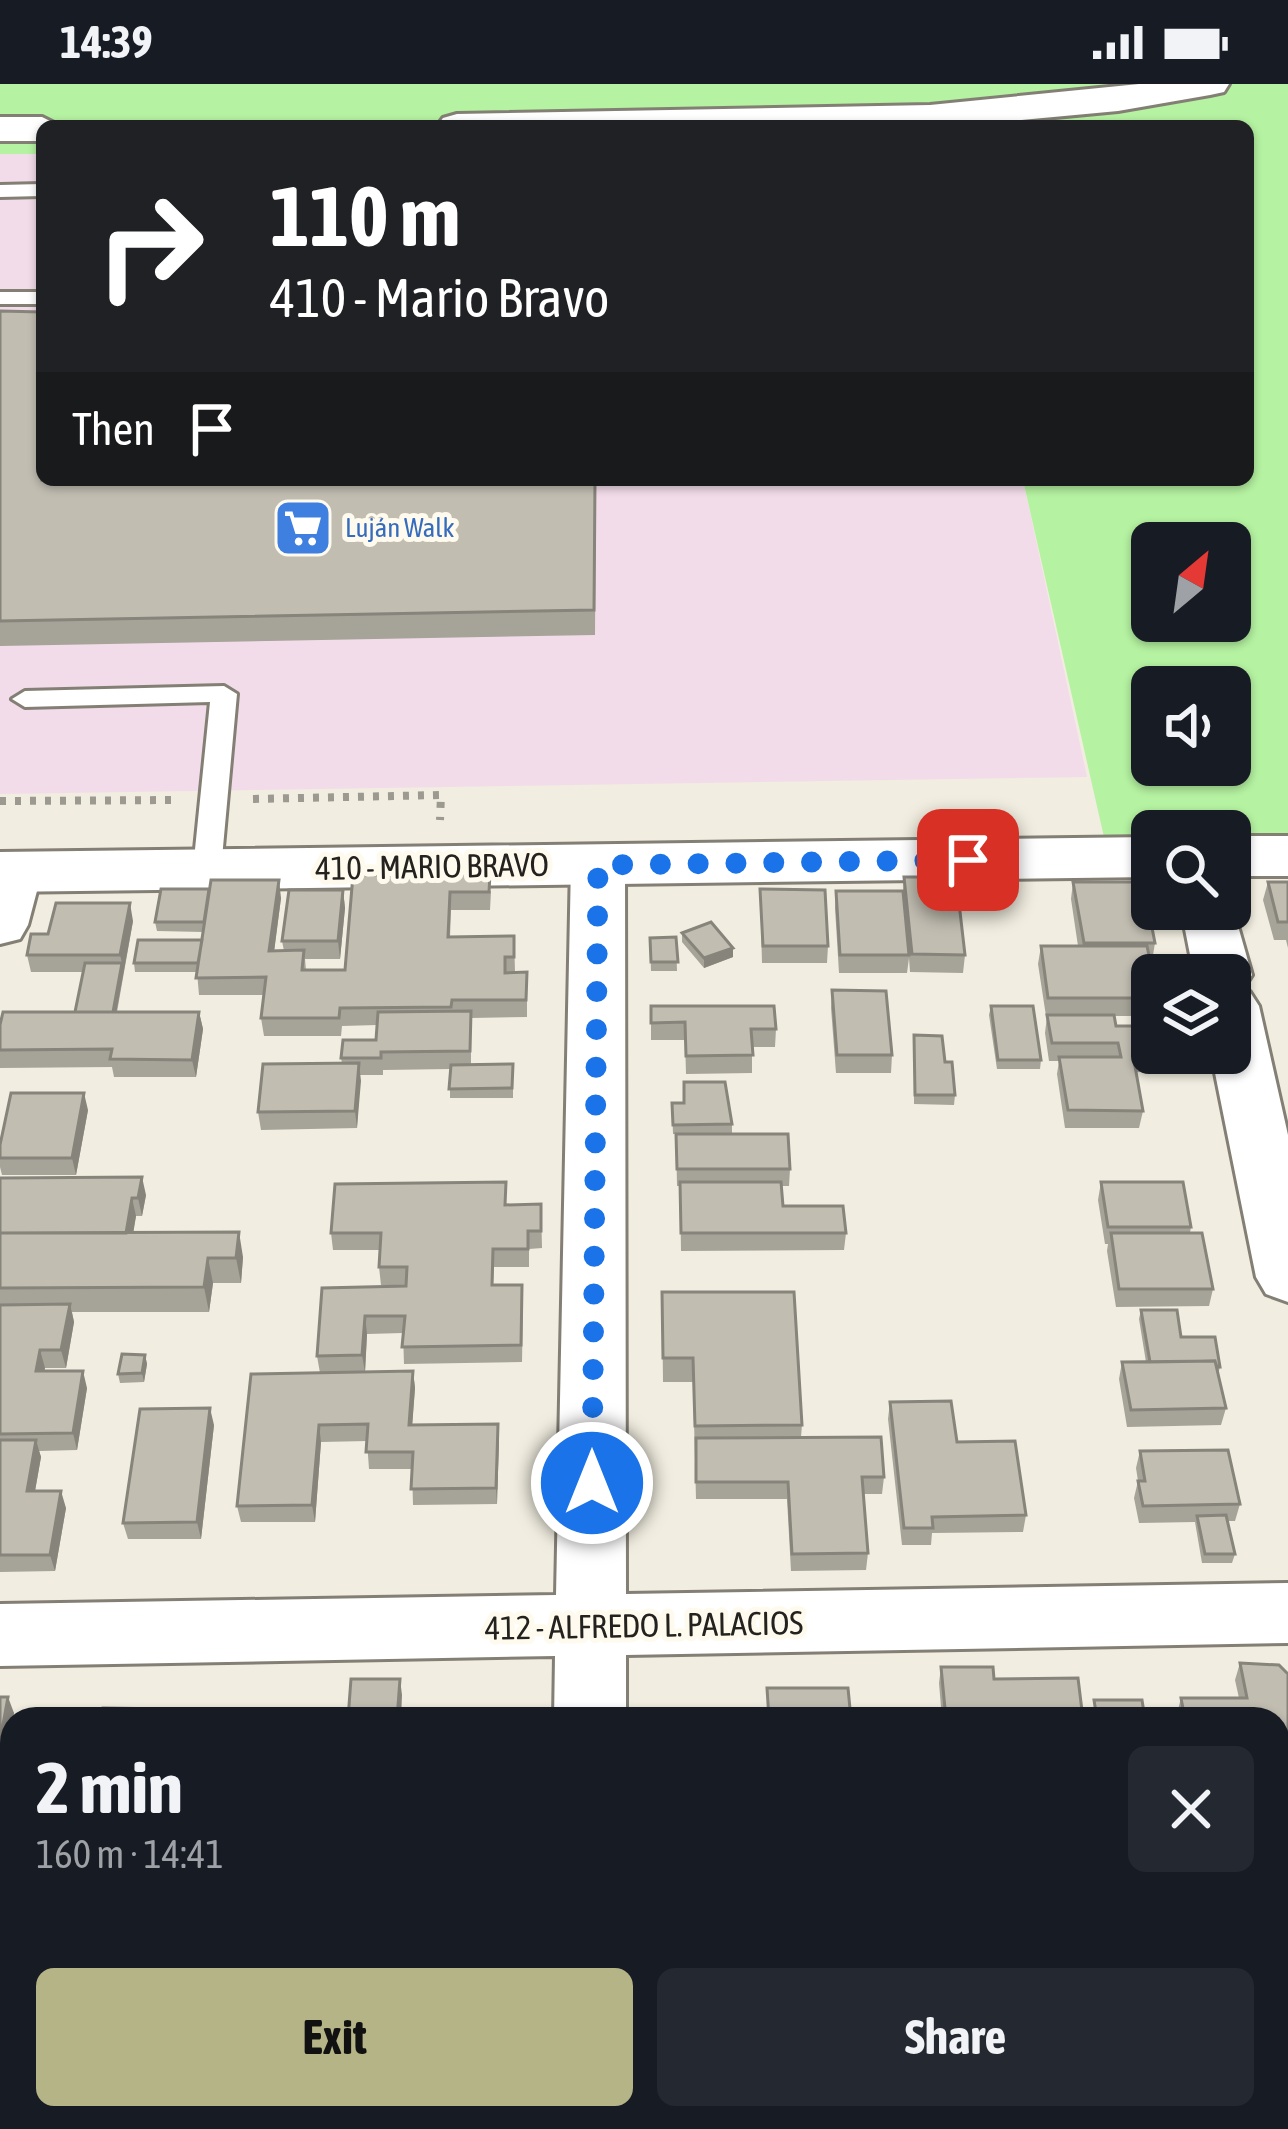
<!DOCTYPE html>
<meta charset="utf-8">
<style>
:root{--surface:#171b24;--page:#242831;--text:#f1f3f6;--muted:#9ea1a6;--accent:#b5b487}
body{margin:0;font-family:"Asap Condensed",sans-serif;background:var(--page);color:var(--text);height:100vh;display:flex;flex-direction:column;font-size:45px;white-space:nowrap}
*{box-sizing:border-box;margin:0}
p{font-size:39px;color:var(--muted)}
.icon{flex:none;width:66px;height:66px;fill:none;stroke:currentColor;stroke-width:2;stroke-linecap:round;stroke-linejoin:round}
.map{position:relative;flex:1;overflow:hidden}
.side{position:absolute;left:0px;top:1623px;width:1290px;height:423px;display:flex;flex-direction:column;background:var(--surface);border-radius:36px 36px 0 0;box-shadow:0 3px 9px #0004}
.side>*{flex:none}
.hud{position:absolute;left:36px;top:36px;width:1218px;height:366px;border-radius:18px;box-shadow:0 3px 9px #0004;background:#202124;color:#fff;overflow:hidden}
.needle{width:78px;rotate:29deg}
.controls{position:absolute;left:1131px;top:438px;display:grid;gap:24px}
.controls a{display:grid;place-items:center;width:120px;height:120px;border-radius:18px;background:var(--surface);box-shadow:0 3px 9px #0004;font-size:60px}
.pin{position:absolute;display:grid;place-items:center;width:102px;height:102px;color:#fff;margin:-51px;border-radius:24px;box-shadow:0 6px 18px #0006}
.me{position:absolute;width:132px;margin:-66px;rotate:0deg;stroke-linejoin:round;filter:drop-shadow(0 0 9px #0008)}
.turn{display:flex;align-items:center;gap:42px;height:252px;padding:0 36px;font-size:54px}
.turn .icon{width:156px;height:156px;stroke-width:2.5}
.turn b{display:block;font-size:84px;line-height:102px}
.then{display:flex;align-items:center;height:114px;padding:0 36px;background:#0003;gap:24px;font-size:45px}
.round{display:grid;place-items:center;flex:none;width:126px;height:126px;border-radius:18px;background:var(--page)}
.headline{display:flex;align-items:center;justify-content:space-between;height:204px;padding:0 36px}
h1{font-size:72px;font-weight:700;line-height:90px}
.button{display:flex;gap:24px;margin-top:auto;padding:24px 36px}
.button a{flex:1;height:138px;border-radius:18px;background:var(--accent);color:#111;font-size:48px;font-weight:700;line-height:138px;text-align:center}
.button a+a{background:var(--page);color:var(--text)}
.status{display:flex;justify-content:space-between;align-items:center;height:84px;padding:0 60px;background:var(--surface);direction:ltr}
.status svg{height:33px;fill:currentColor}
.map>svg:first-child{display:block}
</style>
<div class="status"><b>14:39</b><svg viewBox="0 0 49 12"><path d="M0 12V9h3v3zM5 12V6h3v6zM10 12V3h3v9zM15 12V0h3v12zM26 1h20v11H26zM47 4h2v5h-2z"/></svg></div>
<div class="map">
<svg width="1288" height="2045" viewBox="0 0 1288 2045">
<rect width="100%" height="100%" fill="#f1ede0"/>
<!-- commercial -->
<path fill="#f2dce9" d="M0,70H42V396H1023L1087,693L0,710Z"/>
<!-- green -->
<path fill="#b5f2a1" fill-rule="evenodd" d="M0,0H1288V751L1152,747V752L1104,753L1023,396H1248V42H42V70H0ZM1152,459H1230V537H1152ZM1152,603H1230V681H1152Z"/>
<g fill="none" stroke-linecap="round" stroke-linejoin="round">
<defs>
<path id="lane" d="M42,100V112L0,113V101Z
M0,208H42V220H0Z
M224,602L237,610L221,785L207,794L193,785L210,618L25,623L12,615L25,607Z"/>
<path id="street" d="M1139,0H1229L1224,8L1210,11L1118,27L959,42H437L443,34L457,30L930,21Z
M0,33H42L60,42H42V57H0Z
M598,762L617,767L625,780L626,1510L1288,1499V1559L626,1571V1635H554L555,1572L0,1582V1520L556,1511L571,780L579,767Z
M14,770L33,775L42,788L28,841L20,855L0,860V773Z
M1230,814L1252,891L1243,905L1250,908L1259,922L1288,1051V1218L1266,1210L1256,1193L1211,969H1230V891H1194L1181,825H1230Z
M548,2034H630V2045H548Z"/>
<path id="secondary" d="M1230,752H1288V792H1230Z
M1152,753V793L0,808V768Z"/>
</defs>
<!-- lane casing -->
<use href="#lane" stroke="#837f74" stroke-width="6"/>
<!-- street casing -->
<use href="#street" stroke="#837f74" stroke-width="6"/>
<!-- secondary casing -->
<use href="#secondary" stroke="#837f74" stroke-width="6"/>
<!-- path -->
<path stroke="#9c9990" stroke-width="8" stroke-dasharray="6 9" stroke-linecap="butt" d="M253,715L441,711L440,736
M0,717L178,716"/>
<!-- lane -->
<use href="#lane" fill="#fff" fill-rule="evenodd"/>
<!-- street -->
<use href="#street" fill="#fff" fill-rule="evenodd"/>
<!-- secondary -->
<use href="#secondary" fill="#fff" fill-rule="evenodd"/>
</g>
<!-- wall -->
<path fill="#a6a398" d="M0,227L596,396L595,551L0,562Z
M353,791L491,807L490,826H451L450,853L514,852L515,888H527V933L471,934V980H513V1014H450V985L383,986V991H360L357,1044L261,1046L258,1028L342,979L341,974L376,956L377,941L342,942L341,952H264L261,934L264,911H199L197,888H135L134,879L202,856L203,848L157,847L155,838L281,814L274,867H284L282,857L343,806L345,824L340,875H305L306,886H345Z
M904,793L965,871L963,889L910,888L909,874L907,889H839L835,824L836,807H903Z
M1073,798L1155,859L1152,877H1150L1152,898L1150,909L1143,910L1140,932H1114L1116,942L1178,971L1175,989L1136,988L1143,1027L1139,1044H1065L1057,990L1059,977H1049L1045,949L1047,932H1046L1038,880L1041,862H1078L1071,815Z
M1268,798H1288V864L1286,856H1274L1263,816Z
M760,805L828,862L827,879H762Z
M133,837L117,928H199L203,945L196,993H114L112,983L0,984V941L75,928L83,888H31L27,871L48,850Z
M682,849L733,873L704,884L682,858Z
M676,853L677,887H651L650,854Z
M832,906L892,971L891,989H836L831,924Z
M651,922L776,945L775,963H752V989L686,990L685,956H651Z
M991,922L1041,976L1040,985H997L989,931Z
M914,951L945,978L955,1011L954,1021L914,1020Z
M672,1019L732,1040V1049L673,1050Z
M88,1026L76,1091H2L0,1083V1061Z
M676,1050L790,1085L789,1102H782L783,1122L846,1149L844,1166L681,1167L680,1102H677Z
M0,1094L146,1111L142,1132H136L133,1148L243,1173L241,1199H213L209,1228H72L74,1238L66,1284H45L44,1287L87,1304L77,1366L39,1367L41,1373L35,1407L66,1424L55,1487L0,1488Z
M1101,1098L1191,1143L1190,1149L1213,1205L1209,1222L1116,1223L1107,1167L1108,1160H1105L1098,1116Z
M541,1120L542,1164L529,1165V1183H494L493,1201L523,1219L522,1278L404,1280L403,1249L367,1250L365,1288L413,1287L415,1304L412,1341L498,1340L497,1420L413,1421L412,1385H369L367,1357L321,1358L315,1438H241L237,1422L320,1289L317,1272L322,1204L406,1202V1201H381L379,1183L380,1166H333L331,1149L507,1121Z
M662,1208L802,1341L801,1353L884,1393L882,1410H863L868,1469L866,1486L791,1487L787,1415H696L693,1298H663Z
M1141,1226L1181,1253L1220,1283L1218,1290L1226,1324L1221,1341L1127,1343L1119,1295L1122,1278H1146L1139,1235Z
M145,1271L147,1280L144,1298L120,1299L118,1290Z
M890,1318L957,1358L1026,1431L1023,1448L932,1449L931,1461H902L888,1335Z
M214,1341L201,1455H128L123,1439Z
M1140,1367L1240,1420L1235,1437H1227L1235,1470L1232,1479H1202L1195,1438L1139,1439L1134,1414L1138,1397L1136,1384Z
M1240,1579L1288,1590V1714H1278V1635H1178L1177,1630L1181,1614H1239L1235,1596Z
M941,1583L994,1595L1083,1635H942L939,1599Z
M0,1613L14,1629L4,1679H12V1730H0Z
M1278,1717H1288V1870H1278Z
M12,1813V1915H0V1828Z
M1200,2034H1278L1288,2045H1202Z"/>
<!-- shaded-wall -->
<path fill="#87847c" d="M279,796L281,814L272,884L269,867Z
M343,806L345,824L340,875L338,857Z
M130,819L133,837L114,941L112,932L122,879L120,871Z
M733,864V873L704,884V874Z
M199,928L203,945L196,993L192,976Z
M359,979L361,997L357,1044L355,1027Z
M84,1009L88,1026L76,1091L72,1074Z
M142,1093L146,1111L142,1132L138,1114Z
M132,1114L136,1132L130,1169L126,1152Z
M239,1148L243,1173L241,1199L236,1174Z
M208,1174L213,1199L209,1228L204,1203Z
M70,1220L74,1238L66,1284L61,1266Z
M365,1232L367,1250L365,1288L362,1271Z
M40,1266L45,1284L41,1304L36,1287Z
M145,1271L147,1280L144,1298L142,1289Z
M83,1287L87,1304L77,1366L73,1349Z
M413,1287L415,1304L411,1358L409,1341Z
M210,1324L214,1341L201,1455L197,1438Z
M498,1340L499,1357L497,1420L496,1404Z
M319,1341L321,1358L315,1438L312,1421Z
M36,1356L41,1373L32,1424L27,1407Z
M61,1407L66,1424L55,1487L50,1471Z
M400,1595L402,1611L401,1635H397Z
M8,1613L14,1629L2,1695L0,1657Z
M126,2034H133L131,2045H125Z"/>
<!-- building -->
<path fill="#c1bdb1" stroke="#87847c" stroke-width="3" d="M0,227L42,228V396H595L594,526L0,537Z
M490,790L489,808H450L448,853L514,852V873H505V889L527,888L526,916H452L451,923L340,924L339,934H261L266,893L196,894L211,796H279L269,867L304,866L302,886H345L353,791Z
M904,793H956L965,871L912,870Z
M1073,798H1143L1155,859H1084Z
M1268,798H1288V838H1278Z
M161,805H209L204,838H155Z
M760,805L825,806L828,862H763Z
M289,806H343L338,857H282Z
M836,807H903L909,871H840Z
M56,819H130L120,871H27L31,850H48Z
M711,838L733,864L704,874L682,849Z
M676,853L678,878H651L650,854Z
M138,856H202L198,879H134Z
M1041,862H1147L1153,891L1139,892L1144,914H1048Z
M85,879H122L113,928H75Z
M832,906L886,907L892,971H837Z
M651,922H774L776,945H751L753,971L686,972L685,938L651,939Z
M991,922H1033L1041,976H998Z
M471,927L470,967L381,968V974H341L343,956H376L378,928Z
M3,928H199L192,976L110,975L112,965L0,966V941Z
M1047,931H1114L1116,942H1152V969H1178V971H1133L1143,1027L1068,1026L1059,973H1121L1118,959H1052Z
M914,951L942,952L945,978H952L955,1011H915Z
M359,979L355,1027L258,1028L263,980Z
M513,980L512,1004L449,1005L451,981Z
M684,998H725L732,1040L673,1041L672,1019H684Z
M11,1009H84L72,1074H0V1061Z
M676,1050H788L790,1085H677Z
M142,1093L138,1114H132L126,1149H0V1094Z
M506,1098L505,1121L541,1120V1147H528V1165H493L492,1201H522L521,1261L402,1263L405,1232H365L362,1271L317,1272L322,1204L406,1202L407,1183H379L381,1149H331L335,1100Z
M680,1098H781L783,1122H843L846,1149H681Z
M1101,1098H1183L1191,1143H1108Z
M239,1148L236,1174H208L204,1203L0,1204V1149Z
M1111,1149H1202L1213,1205H1119Z
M662,1208H794L802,1341L695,1342L693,1274H663Z
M70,1220L61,1266H40L36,1287H83L73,1349L0,1350V1221Z
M1141,1226H1177L1181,1253H1215L1220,1283H1217L1215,1277L1150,1278Z
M122,1270L145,1271L142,1289L118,1290Z
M1215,1277L1226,1324L1131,1326L1122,1278Z
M413,1287L409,1341L498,1340L496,1404L411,1405L413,1368H366L368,1340L319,1341L312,1421L237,1422L251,1290Z
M951,1317L957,1358L1015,1357L1026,1431L932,1433L933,1444H904L890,1318Z
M210,1324L197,1438L123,1439L140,1325Z
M881,1353L884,1393H862L868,1469L792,1470L788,1398H696V1354Z
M0,1356H36L27,1407H61L50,1471H0Z
M1228,1366L1240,1420L1143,1422L1138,1397H1145L1140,1367Z
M1226,1431L1235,1470H1205L1197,1432Z
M1240,1579L1279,1581L1288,1590V1698H1278V1635H1185L1181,1614H1247Z
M941,1583H993L994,1595L1078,1594L1083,1635H946Z
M351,1595H400L397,1635H348Z
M767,1604H848L851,1635H769Z
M0,1613H8L0,1657Z
M1094,1616H1142L1145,1635H1097Z
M103,1624L168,1625L166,1635H101Z
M0,1679H12V1714H0Z
M1278,1717H1288V1855H1278Z
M12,1813V1900H0V1828L3,1814Z
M1278,1989H1288V2045H1210L1208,2034H1278Z
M71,2034H126L125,2045H69Z
M345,2034H510V2045H344Z
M750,2034H843L844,2045H751Z
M1052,2034H1088L1090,2045H1053Z"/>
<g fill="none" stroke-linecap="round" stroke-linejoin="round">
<!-- route -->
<path stroke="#1a73e8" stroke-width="21" stroke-dasharray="0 37.8" d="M592,1399L598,781L968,776"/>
</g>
<!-- icons -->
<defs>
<symbol id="supermarket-square" viewBox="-11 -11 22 22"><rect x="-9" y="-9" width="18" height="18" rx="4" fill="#3f7fe0" stroke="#fefaee"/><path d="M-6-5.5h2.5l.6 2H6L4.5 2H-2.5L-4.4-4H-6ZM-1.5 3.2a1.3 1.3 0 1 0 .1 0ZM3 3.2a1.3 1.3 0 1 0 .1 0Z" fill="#fff"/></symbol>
</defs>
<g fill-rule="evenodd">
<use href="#supermarket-square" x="270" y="411" width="66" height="66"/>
</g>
<g text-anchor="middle" stroke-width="10" stroke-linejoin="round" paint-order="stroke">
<!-- far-shop labels -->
<g font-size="27" fill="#366cbe" stroke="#fefaee" text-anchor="start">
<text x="345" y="453">Luján Walk</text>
</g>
<!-- street labels -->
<g font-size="33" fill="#24221e" stroke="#fefaee">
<text transform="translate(432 782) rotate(-1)" y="12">410 - MARIO BRAVO</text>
<text transform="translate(644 1541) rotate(-1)" y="12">412 - ALFREDO L. PALACIOS</text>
</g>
</g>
</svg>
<div class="controls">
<a><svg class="needle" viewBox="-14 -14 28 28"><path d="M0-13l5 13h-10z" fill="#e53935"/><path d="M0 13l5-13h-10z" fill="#9ea1a6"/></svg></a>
<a><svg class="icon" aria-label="sound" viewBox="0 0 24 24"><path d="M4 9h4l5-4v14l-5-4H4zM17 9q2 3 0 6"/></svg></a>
<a><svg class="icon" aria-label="search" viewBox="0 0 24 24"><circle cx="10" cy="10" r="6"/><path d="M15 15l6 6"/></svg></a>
<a><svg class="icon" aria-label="layers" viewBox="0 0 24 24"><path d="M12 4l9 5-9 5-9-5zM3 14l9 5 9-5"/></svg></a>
</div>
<div class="pin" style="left:968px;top:776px;background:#d93025"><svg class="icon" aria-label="arrive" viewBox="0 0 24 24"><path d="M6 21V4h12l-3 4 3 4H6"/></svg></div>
<svg class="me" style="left:592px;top:1399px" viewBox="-20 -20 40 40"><circle r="17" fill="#1a73e8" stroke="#fff" stroke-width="3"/><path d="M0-11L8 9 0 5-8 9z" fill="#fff"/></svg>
<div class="hud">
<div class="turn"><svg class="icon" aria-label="right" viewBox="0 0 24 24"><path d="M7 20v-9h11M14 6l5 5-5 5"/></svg><div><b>110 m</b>410 - Mario Bravo</div></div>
<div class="then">Then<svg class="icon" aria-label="arrive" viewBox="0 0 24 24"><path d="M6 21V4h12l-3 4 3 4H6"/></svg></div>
</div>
<section class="side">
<div class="headline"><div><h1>2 min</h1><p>160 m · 14:41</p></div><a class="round"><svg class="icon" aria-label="close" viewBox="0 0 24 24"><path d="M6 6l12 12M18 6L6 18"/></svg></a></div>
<div class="button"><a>Exit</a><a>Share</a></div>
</section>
</div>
